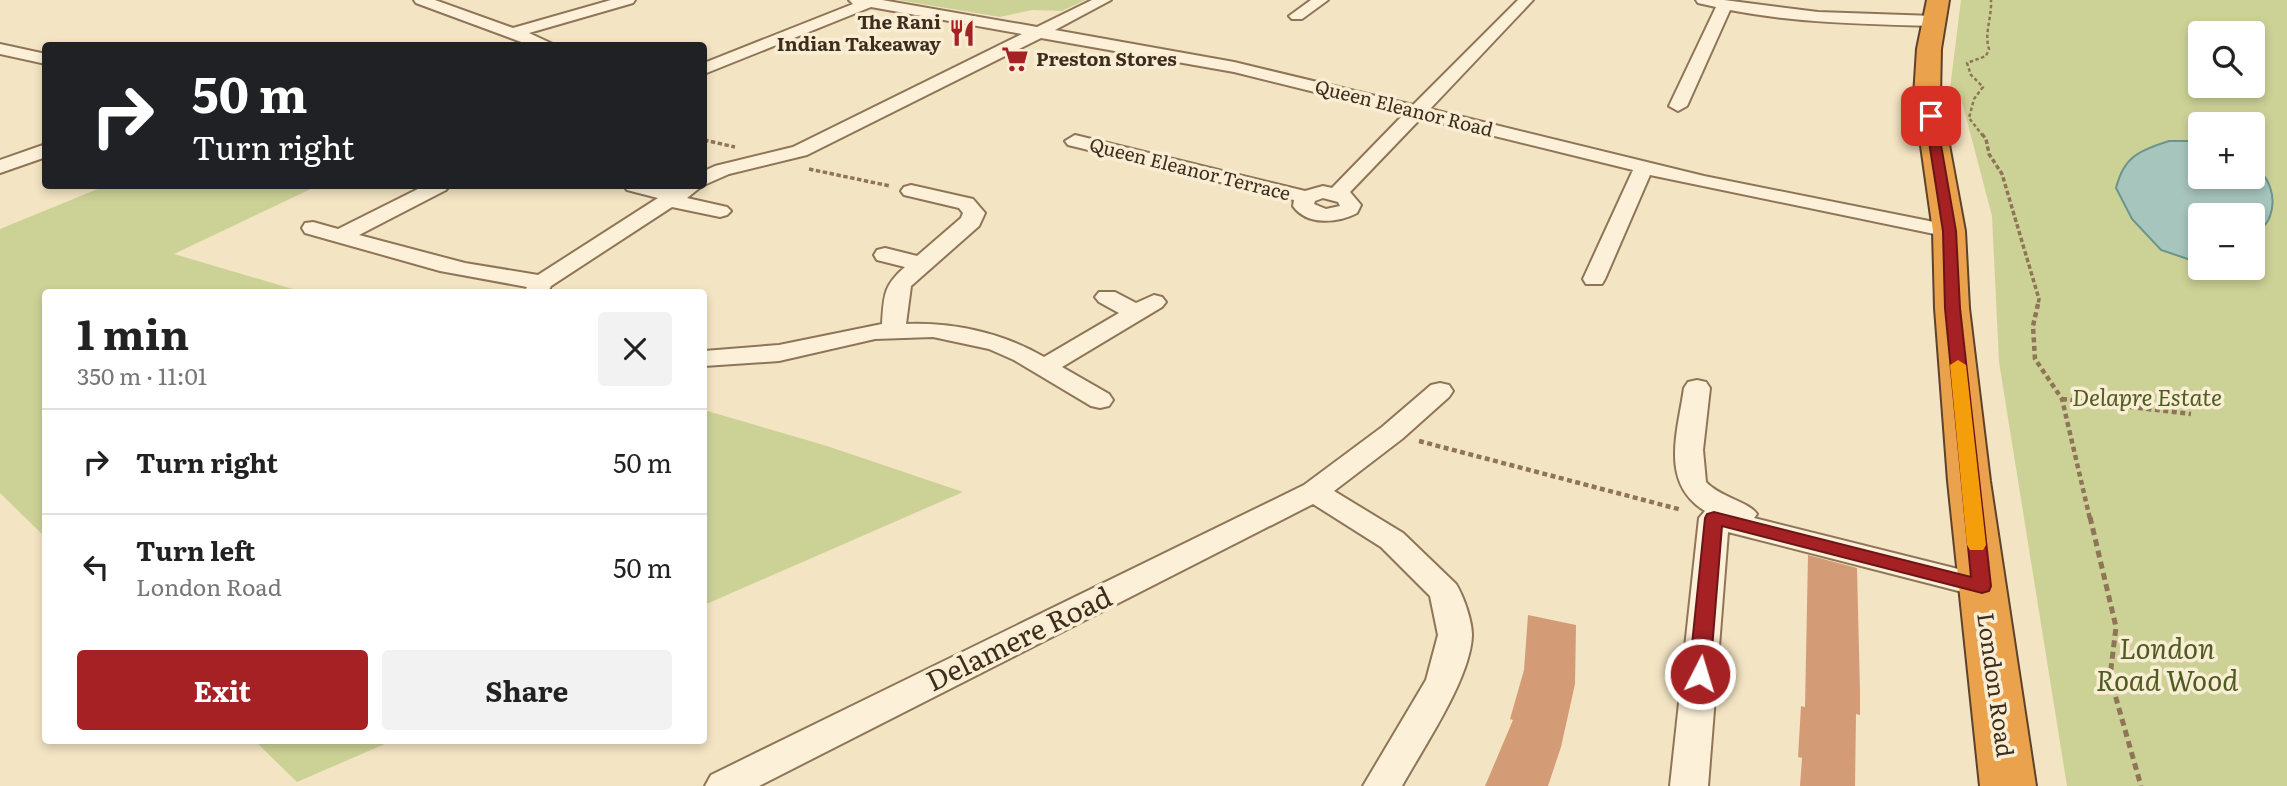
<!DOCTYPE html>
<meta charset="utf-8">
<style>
:root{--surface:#fff;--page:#f2f2f2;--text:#222;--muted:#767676;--line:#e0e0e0;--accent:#a52124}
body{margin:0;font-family:Literata,serif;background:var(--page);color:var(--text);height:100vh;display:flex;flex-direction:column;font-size:26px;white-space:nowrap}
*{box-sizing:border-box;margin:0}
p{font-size:23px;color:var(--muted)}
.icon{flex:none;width:38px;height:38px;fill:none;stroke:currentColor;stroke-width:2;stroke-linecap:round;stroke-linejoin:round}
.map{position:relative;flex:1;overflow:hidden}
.details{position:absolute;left:42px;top:289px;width:665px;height:455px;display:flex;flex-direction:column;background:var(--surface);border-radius:7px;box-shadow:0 4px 10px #0003}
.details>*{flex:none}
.banner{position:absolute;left:42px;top:42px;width:665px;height:147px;border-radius:7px;box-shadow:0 4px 10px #0003;background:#202124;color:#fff;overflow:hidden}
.buttons{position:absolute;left:2188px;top:21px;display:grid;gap:14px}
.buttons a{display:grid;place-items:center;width:77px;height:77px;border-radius:7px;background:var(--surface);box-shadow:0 4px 10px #0003;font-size:35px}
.pin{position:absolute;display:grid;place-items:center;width:60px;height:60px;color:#fff;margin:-30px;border-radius:14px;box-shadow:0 4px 10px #0006}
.me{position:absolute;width:77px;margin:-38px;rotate:5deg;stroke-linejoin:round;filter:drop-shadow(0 0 5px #0008)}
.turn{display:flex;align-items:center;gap:24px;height:147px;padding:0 35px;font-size:32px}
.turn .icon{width:91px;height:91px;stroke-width:2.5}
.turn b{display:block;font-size:49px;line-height:60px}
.round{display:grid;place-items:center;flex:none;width:74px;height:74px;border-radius:7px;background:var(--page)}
.headline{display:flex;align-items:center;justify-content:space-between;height:119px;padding:0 35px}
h1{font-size:42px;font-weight:700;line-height:52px}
.button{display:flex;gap:14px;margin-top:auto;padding:14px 35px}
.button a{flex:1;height:80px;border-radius:7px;background:var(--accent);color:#fff;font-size:28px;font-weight:700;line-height:80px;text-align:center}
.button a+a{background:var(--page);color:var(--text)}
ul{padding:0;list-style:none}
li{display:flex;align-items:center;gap:21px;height:105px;padding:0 35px;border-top:2px solid var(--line)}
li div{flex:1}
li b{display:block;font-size:26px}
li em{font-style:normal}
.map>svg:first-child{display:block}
</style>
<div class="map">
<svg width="2287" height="786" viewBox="0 0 2287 786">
<rect width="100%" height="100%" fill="#f3e4c3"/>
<!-- green -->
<path fill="#ccd296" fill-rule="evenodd" d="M898,0H1085L1062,11L1032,10L1000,17Z
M1961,0H2287V786H2067L1999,362L1992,216L1961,98L1950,89ZM2200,33H2252V86H2200ZM2200,124H2252V177H2200ZM2200,215H2252V268H2200Z
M105,186H317L174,254L303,292H46L45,537L0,493V229Z
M704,410L827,446L963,492L704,605Z
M254,740H394L297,782Z"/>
<!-- water -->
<path fill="#a6c5bc" stroke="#6b958a" stroke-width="2" d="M2169,141H2200V177H2252V164C2269,175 2277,197 2270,216C2268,224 2258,233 2252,239V215H2200V263L2161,250L2132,219L2116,188C2124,156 2139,151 2169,141Z"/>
<!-- building -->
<path fill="#d49c76" d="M1808,555L1857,568L1860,691V715L1856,714L1855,786H1800L1802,758L1798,757L1801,706L1805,707Z
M1528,615L1576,625L1575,684L1561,747L1548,786H1485L1513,720L1510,719L1524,670Z"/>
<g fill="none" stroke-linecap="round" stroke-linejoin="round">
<defs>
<path id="minor" d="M414,0H435L513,28L611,0H635L633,3L529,33L557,46H532L416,3Z
M849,0H882L1037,27L1092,0H1111L1055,30L1234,62L1413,105L1518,0H1533L1430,109L1704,176L1949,225L1957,226L1960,231L1957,236L1949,237L1650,175L1605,279L1602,284H1586L1583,279L1633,170L1421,118L1350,192L1361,205L1357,213C1338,223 1307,226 1293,206L1294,200L1068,145L1065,141L1075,135L1305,191L1323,186L1332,188L1404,114L1234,72L1041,38L807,155L729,174L704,185V171L715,166L793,147L1022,34L871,7L704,74V63L853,4ZM1323,198L1338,202L1340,206L1326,209L1314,204L1315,201Z
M1311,0H1328L1302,19H1292L1289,16Z
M1696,0H1724L1818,12L1934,16L1942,21L1934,26C1866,24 1797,23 1730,10L1687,106L1678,111L1669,106L1716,7L1698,3Z
M0,44L46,54V64L0,54Z
M46,144V157L0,173V160Z
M911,185L973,199L985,213L979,226L911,286L906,324C953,322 1003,333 1044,357L1119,313L1099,302L1095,297L1099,292H1115L1136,303L1154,295L1162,297L1166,302L1162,307L1062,367L1109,394L1113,400L1109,406L1100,408L1091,406L1014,360L989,349L933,337L875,339L779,361L704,366V351L779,345L882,324C884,296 883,286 905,267L877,260L874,255L877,250L885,248L917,256L961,218L963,213L959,208L904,195L901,191L904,187Z
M424,186H449L446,190L359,235L465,263L538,275L658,198L627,190L624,186H657L672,189L678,186H702L687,198L727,207L731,211L727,215L720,217L672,207L551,286L548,292H524L527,287L440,271L305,233L302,228L305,223L313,222L338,229Z
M1697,380L1706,382L1710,388L1703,450L1706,482C1720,497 1749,502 1757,514L1754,518L1982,575L1993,578L1998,586L1993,594L1982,597L1728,532L1708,786H1670L1699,518L1705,511C1659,483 1678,431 1684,388L1688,382Z
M1440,383L1449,385L1453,391L1449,397L1402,439L1334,491L1403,533L1456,584C1464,597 1472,621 1472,635C1471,678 1423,748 1402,786H1363L1426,680L1438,635L1430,596L1381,547L1313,504L759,786H705L711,775L1304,485L1382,427L1431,385Z"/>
<path id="highway" d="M1927,0H1949L1941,49L1940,96L1965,231L1969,308L1990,481L2036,786H1980L1948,481L1935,308L1933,231L1914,96L1917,49Z"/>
</defs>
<!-- minor casing -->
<use href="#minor" stroke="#8f7558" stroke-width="4"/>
<!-- highway casing -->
<use href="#highway" stroke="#5d422c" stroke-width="4"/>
<!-- path-far3 -->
<path stroke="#8f7558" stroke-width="2.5" stroke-dasharray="3.5 2.5" stroke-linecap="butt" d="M1983,136L1969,118L1974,99L1983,87L1971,75L1967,63L1986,56L1989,49C1984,33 1992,17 1991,0"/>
<!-- path-far2 -->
<path stroke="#8f7558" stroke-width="3.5" stroke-dasharray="4.5 2.5" stroke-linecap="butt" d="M1982,134L1986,139L1989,154L2002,174L2039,299L2038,305
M704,140L735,147
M809,169L890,186"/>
<!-- path-far1 -->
<path stroke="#8f7558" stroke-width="4.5" stroke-dasharray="5 3.5" stroke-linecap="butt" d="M2038,304L2033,326L2035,359L2062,399L2090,519
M2062,399L2191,414
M1419,441L1682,510"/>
<!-- path -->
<path stroke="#8f7558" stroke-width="5" stroke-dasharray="7 4.5" stroke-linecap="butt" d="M2090,517L2116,627L2110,677L2141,786"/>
<!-- minor -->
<use href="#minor" fill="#fcf1d8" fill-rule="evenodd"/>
<!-- highway -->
<use href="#highway" fill="#eaa34c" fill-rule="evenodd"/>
</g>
<!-- route -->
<path fill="#a52124" stroke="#6b1517" stroke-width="2" d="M1931,113L1936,116L1956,231L1960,308L1991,586L1989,591L1982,593L1722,526L1710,674L1707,680L1700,682L1692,680L1689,674L1705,518L1707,514L1714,512L1971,577L1945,308L1943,231L1925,116Z"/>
<!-- slow -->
<path fill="#f59e0b" d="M1958,360L1966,365L1986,545L1983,550H1970L1967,545L1950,365Z"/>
<!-- icons -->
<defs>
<symbol id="restaurant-bare" viewBox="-9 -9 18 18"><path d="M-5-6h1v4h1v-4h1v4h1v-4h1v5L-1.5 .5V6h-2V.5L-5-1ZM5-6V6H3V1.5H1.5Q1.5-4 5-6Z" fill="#a52124" stroke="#f9eed4" stroke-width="2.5" paint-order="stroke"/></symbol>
<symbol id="supermarket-bare" viewBox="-9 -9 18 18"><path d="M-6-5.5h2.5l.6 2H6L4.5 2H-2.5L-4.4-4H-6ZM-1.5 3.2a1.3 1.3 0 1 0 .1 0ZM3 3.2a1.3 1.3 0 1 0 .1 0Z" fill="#a52124" stroke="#f9eed4" stroke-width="2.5" paint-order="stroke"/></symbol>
</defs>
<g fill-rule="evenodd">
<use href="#restaurant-bare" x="943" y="14" width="38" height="38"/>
<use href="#supermarket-bare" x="996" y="40" width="38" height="38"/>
</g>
<g text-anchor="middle" stroke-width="7" stroke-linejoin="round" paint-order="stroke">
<!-- far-poi labels -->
<g font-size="19" font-weight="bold" fill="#3e2d1d" stroke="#f9eed4" text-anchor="end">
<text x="941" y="29">The Rani<tspan x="941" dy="22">Indian Takeaway</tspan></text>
<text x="1036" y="66" text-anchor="start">Preston Stores</text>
</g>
<!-- far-street labels -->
<g font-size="19" fill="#3e2d1d" stroke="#f9eed4">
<text transform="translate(1404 108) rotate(14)" y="7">Queen Eleanor Road</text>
<text transform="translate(1190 169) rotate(14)" y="7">Queen Eleanor Terrace</text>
</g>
<!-- park labels -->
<g font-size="23" font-style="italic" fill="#4e5c22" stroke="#f9eed4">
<text x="2147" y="406">Delapre Estate</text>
</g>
<!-- street labels -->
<g font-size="23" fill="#3e2d1d" stroke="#f9eed4">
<text transform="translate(1995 685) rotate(82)" y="8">London Road</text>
</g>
<!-- near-street labels -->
<g font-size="28" fill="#3e2d1d" stroke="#f9eed4">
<text transform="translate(1019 639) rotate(-26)" y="10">Delamere Road</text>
</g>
<!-- near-park labels -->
<g font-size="28" font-style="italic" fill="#4e5c22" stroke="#f9eed4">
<text x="2167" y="659">London<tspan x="2167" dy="32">Road Wood</tspan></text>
</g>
</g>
</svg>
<div class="buttons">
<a><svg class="icon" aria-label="search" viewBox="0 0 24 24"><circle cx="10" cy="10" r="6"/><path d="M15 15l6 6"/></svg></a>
<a>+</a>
<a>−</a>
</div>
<div class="pin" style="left:1931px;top:116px;background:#d93025"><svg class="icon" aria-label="arrive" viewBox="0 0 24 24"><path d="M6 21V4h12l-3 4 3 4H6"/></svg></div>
<svg class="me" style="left:1700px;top:674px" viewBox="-20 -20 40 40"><circle r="17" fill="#a52124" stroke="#fff" stroke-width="3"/><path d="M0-11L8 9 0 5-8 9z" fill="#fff"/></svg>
<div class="banner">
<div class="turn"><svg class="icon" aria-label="right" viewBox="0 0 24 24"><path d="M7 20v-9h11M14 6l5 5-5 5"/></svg><div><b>50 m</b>Turn right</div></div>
</div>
<section class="details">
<div class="headline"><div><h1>1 min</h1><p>350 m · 11:01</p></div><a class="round"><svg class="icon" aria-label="close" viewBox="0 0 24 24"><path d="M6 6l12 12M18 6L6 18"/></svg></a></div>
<ul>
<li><svg class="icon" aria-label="right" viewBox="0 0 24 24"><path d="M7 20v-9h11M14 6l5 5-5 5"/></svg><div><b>Turn right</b></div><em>50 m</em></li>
<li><svg class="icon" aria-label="left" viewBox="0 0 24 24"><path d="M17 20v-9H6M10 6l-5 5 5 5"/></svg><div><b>Turn left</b><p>London Road</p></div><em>50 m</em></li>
</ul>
<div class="button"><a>Exit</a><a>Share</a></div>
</section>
</div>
